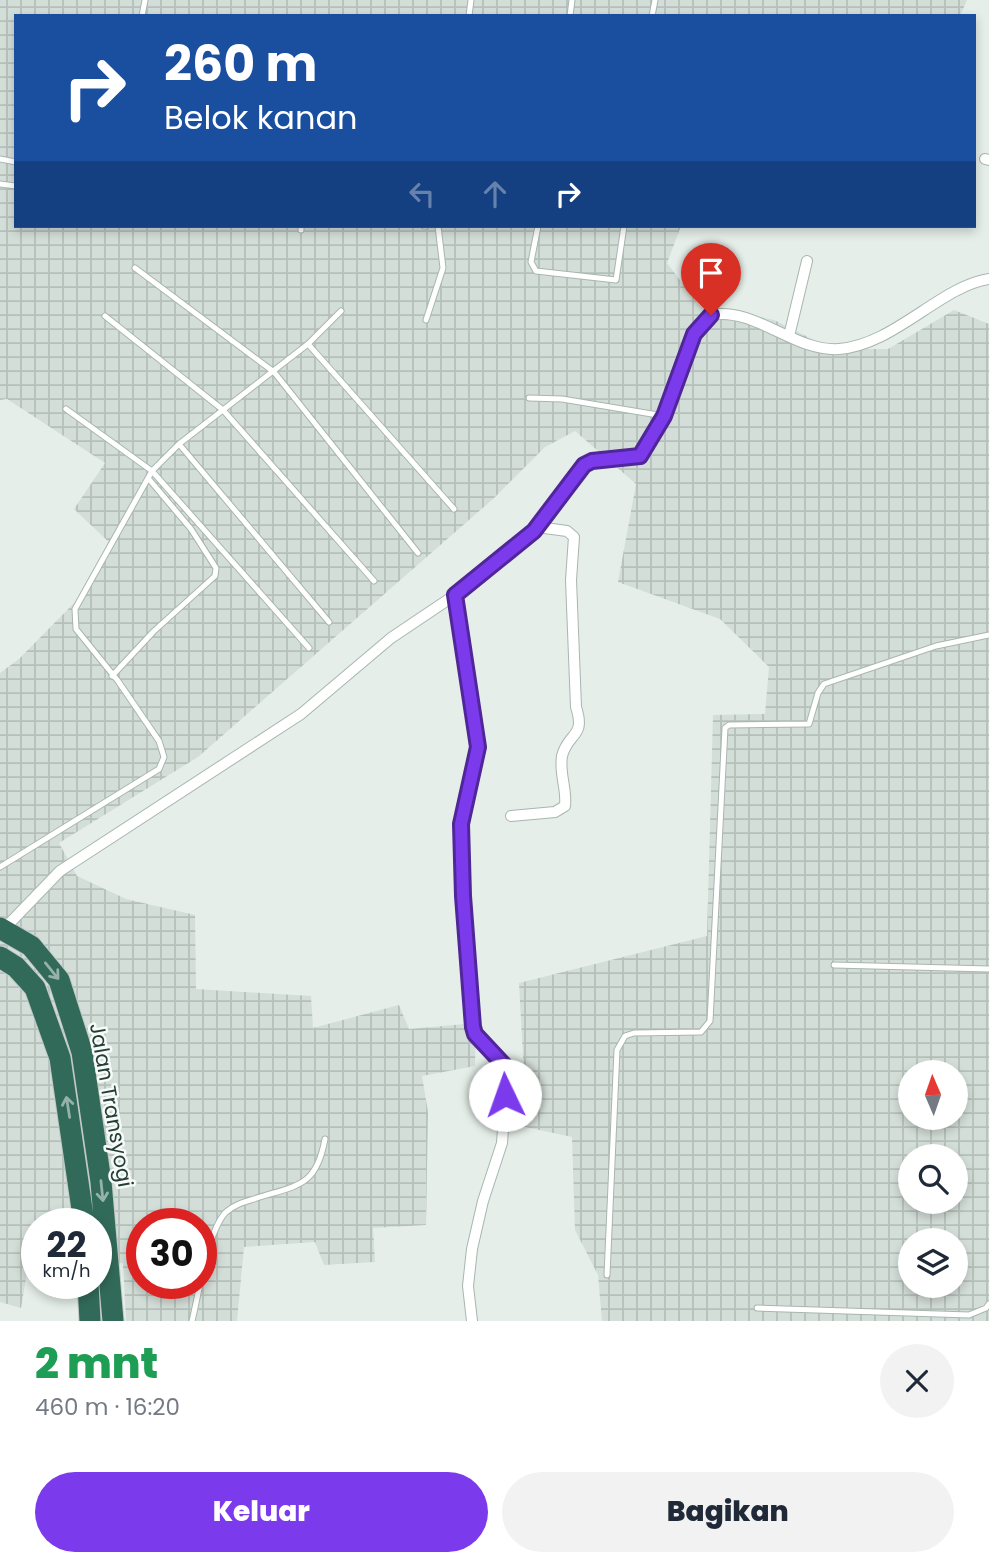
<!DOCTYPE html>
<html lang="id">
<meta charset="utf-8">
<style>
:root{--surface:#fff;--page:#f2f2f3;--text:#1f2937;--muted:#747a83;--accent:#7c3aed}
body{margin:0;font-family:Poppins,sans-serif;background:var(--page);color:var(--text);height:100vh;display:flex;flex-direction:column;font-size:26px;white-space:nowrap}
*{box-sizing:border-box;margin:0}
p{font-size:23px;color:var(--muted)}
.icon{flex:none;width:38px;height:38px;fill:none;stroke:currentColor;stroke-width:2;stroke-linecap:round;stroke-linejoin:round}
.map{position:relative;height:1321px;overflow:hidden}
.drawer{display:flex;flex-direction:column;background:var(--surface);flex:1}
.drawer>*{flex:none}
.guide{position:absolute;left:14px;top:14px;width:962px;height:214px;border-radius:0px;box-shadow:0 4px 10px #0003;background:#1a4fa0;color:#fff;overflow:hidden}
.needle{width:46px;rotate:358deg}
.tools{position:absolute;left:898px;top:1060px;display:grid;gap:14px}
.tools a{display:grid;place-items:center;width:70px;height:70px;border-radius:50%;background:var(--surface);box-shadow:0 4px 10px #0003;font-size:35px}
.speed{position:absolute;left:21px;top:1208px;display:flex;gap:14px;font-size:35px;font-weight:700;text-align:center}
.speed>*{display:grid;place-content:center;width:91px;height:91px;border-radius:50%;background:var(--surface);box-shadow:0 4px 10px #0003;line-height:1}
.speed small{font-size:18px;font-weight:400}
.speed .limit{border:10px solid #d22;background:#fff;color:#111}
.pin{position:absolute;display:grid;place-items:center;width:60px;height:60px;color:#fff;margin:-72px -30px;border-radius:50% 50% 50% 0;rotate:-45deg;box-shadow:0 0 7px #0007}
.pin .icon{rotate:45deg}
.me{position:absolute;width:77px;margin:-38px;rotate:357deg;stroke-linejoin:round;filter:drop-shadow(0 0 5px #0008)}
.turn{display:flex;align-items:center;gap:24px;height:147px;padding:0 35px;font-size:32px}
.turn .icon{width:91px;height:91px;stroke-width:2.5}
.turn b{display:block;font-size:49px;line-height:60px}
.lanes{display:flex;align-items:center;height:66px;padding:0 35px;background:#0003;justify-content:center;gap:35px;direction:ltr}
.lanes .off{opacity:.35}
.round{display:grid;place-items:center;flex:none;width:74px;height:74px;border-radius:37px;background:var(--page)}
.head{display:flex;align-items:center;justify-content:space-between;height:119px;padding:0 35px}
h1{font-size:42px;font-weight:800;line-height:52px;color:#1e9e55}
.primary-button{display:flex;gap:14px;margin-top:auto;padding:14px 35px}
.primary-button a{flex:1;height:80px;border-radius:42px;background:var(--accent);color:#fff;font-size:28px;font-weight:800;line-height:80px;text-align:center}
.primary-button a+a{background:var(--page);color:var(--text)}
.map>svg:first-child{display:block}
</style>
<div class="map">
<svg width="989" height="1321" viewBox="0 0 989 1321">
<defs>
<pattern id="industrial-grid" width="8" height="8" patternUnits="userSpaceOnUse" patternTransform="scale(1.75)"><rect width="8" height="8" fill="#d4ded8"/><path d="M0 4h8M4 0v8" fill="none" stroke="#b6c0ba"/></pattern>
</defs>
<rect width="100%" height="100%" fill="#e5eee9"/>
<!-- industrial -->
<path fill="url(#industrial-grid)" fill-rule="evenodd" d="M0,0H967L960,16H16V226H681L667,263L699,305L774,320L832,349H888L954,310L989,324V1321H602L598,1275L575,1230L572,1137L516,1125L524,1075L519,983L707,936L713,715L765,714L769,667L720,619L618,582L636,484L575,431L545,447L493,499L198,757L59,843L77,876L126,899L195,915L196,989L311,996L313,1028L399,1005L409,1029L476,1023L475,1066L422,1076L428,1112L426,1225L373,1228L375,1262L324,1265L315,1242L244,1247L237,1321H126L123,1263L96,1265V1223H37V1271L27,1272L21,1308L0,1302V673L19,659L83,594L113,546L74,509L105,463L7,399L0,400ZM910,1073H956V1118H910ZM910,1157H956V1202H910ZM142,1223H201V1283H142ZM910,1241H956V1286H910Z"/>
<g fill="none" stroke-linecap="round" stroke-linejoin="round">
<defs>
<path id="lane" d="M142,16L145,0
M469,16L471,0
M570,16L572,0
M652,16L655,0
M0,159L16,162
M0,184L16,186
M424,226H426
M538,226L531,262L536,271L616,280L624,226
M301,230V226
M135,268L274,372L418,553
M105,316L223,410L374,581
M426,320L443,268L438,226
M308,344L454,509
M529,398L562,399L664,416
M66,409L152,471L309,648
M179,444L329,622
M112,676L154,631L215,576L216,568L191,529L148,478
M0,867L159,769L164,757L159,741L118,681L76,629L75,609L152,471L179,444L308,344L341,311
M834,965L989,969
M607,1275L617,1050L625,1036L634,1033L701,1032L710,1021L725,728L729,725L809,724L818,693L824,684L936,646L989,635
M757,1308L969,1315L986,1308L989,1304
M192,1321C199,1293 207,1234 225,1213C233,1205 244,1202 254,1199C297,1185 316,1188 325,1139"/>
<path id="street" d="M985,159L989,160
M789,336L807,261
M455,595L478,747L462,824L463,896L473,1027C478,1045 502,1052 507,1072L502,1143L483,1201L472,1249L468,1286L472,1321
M511,816L555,812L565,806C567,788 559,774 562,756C568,732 586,738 576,707L571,580L574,537L567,531L537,527
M4,929L60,871L301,714L391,638L455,595L500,559L534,531L584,465L592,461L640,456L664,416L694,334L711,315C756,307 794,352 839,349C894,345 941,286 989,279"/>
<path id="highway" d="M0,928L31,946L59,980L82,1052L101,1182L113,1321
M0,957L16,967L35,988L60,1058L84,1223
M88,1283L90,1321"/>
</defs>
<!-- lane casing -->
<use href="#lane" stroke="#a8b6b0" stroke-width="7"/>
<!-- street casing -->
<use href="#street" stroke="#a8b6b0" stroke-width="12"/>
<!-- highway casing -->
<use href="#highway" stroke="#c2c9c7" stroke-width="23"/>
<!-- lane -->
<use href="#lane" stroke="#fff" stroke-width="5"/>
<!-- street -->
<use href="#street" stroke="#fff" stroke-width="10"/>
<!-- highway -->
<use href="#highway" stroke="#326a59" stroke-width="21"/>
</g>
<!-- one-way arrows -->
<defs><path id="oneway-shaft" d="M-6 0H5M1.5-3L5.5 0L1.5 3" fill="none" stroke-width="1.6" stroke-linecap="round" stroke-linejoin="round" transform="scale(1.75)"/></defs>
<g stroke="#94b2a8">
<use href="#oneway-shaft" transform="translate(52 971) rotate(51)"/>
<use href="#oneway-shaft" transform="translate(68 1107) rotate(-99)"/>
<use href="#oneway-shaft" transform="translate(102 1191) rotate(84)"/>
</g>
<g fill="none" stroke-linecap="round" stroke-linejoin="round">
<defs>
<path id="route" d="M505,1095V1066L475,1034L473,1027L463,896L461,824L478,747L455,595L534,531L584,465L592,461L640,456L664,416L694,334L711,315"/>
</defs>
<!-- route casing -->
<use href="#route" stroke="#51269a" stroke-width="18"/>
<!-- route -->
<use href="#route" stroke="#7c3aed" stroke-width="12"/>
</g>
<g text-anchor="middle" stroke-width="5" stroke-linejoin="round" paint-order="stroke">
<!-- street labels -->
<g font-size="21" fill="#253f36" stroke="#f6faf8">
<text transform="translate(111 1105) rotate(80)" y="7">Jalan Transyogi</text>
</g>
</g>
</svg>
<div class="tools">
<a><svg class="needle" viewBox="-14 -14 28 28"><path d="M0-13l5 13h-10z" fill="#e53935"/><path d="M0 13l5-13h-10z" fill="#747a83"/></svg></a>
<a><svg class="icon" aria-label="search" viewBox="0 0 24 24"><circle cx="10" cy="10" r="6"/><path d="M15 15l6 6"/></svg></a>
<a><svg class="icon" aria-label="layers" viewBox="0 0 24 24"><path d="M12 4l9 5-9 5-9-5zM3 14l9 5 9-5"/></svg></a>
</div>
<div class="speed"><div>22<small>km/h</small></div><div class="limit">30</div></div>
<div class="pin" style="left:711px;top:315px;background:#d93025"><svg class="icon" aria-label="arrive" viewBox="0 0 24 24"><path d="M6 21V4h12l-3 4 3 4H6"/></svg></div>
<svg class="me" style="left:505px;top:1095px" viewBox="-20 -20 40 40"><circle r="19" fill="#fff"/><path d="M0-13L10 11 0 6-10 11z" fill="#7c3aed"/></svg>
<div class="guide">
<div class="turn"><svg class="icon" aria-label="right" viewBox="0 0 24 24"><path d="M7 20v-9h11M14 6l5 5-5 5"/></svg><div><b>260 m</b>Belok kanan</div></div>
<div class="lanes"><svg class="icon off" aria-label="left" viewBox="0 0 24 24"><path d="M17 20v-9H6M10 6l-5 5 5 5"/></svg><svg class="icon off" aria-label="ahead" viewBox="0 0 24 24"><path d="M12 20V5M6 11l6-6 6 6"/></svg><svg class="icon" aria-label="right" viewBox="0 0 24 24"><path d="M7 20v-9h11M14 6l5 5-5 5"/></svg></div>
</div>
</div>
<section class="drawer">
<div class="head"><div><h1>2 mnt</h1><p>460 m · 16:20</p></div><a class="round"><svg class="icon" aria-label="close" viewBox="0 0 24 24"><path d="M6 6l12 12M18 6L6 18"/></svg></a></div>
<div class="primary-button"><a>Keluar</a><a>Bagikan</a></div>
</section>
